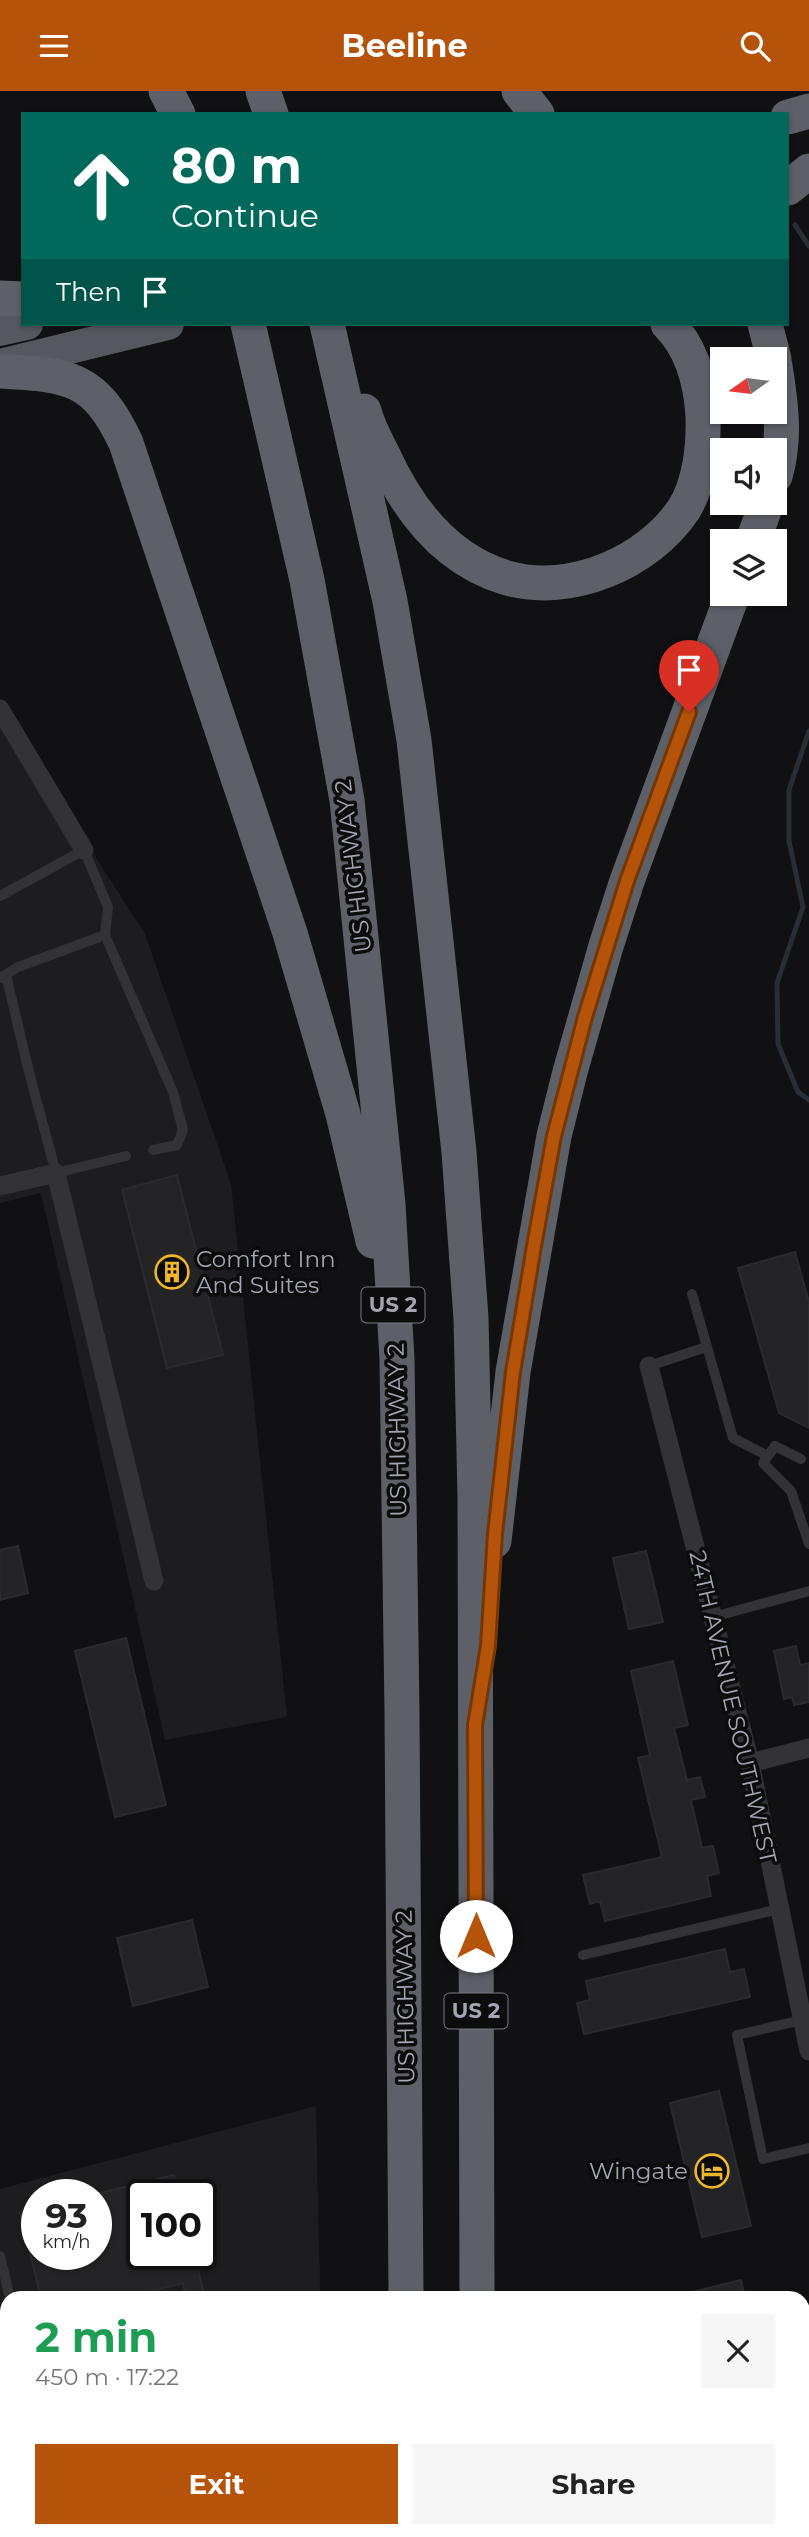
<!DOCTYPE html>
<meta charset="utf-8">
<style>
:root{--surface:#fff;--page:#f6f6f6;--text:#222;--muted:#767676;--accent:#b45309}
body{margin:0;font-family:Montserrat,sans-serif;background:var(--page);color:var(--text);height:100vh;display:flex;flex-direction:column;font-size:26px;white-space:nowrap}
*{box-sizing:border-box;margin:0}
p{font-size:23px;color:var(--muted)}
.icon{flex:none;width:38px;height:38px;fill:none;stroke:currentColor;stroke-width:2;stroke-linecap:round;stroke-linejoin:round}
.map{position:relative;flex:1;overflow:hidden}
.details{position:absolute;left:0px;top:2200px;width:810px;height:247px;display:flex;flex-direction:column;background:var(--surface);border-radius:21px 21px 0 0;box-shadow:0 2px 5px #0004}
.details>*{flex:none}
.banner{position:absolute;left:21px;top:21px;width:768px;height:214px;border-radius:0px;box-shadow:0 2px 5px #0004;background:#00695c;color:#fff;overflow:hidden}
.needle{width:46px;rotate:256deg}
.buttons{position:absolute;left:710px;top:256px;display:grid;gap:14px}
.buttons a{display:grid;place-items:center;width:77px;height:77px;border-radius:0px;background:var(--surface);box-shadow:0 2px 5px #0004;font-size:35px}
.speed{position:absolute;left:21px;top:2088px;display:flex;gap:14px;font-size:35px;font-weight:700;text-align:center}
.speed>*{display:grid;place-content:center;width:91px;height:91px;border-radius:50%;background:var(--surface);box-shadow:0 2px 5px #0004;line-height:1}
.speed small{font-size:18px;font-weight:400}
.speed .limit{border:4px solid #111;border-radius:10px;background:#fff;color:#111}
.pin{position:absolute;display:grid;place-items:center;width:60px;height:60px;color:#fff;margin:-72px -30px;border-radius:50% 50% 50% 0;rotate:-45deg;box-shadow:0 0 7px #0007}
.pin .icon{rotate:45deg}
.me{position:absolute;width:77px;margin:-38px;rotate:0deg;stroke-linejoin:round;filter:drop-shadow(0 0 5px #0008)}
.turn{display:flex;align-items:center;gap:24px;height:147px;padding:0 35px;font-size:32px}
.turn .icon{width:91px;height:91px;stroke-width:2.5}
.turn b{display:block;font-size:49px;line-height:60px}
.then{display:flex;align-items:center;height:66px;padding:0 35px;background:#0003;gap:14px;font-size:26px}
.round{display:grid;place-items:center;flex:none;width:74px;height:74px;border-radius:0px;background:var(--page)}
.summary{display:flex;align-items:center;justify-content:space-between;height:119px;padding:0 35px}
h1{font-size:42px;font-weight:700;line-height:52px;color:#1e9e55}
.cta{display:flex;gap:14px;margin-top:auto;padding:14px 35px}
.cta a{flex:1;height:80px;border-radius:0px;background:var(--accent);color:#fff;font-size:28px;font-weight:700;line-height:80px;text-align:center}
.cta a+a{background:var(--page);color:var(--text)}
header{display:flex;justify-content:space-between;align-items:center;height:91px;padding:0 35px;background:var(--accent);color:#fff;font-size:32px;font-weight:700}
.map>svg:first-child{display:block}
</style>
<header><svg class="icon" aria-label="menu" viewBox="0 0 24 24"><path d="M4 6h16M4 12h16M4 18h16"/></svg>Beeline<svg class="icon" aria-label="search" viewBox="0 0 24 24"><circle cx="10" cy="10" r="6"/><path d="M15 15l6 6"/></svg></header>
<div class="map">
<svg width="809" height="2446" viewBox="0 0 809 2446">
<rect width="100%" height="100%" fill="#111012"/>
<!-- built -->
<path fill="#1d1d1f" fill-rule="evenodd" d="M0,617L145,843L231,1093L287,1626L165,1649L41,1102L0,1112Z
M316,2015L320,2207H7V2440H324V2446H0V2098ZM37,2104H96V2163H37ZM142,2104H201V2163H142Z"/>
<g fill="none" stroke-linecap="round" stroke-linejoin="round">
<!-- stream -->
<path stroke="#272e35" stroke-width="5" d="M795,134L809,155
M809,640L789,699V750L803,816L777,892L778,953L798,1001L809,1009
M726,2446L741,2440"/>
</g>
<!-- building -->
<path fill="#242326" stroke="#2b2a2e" stroke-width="2" d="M177,1084L223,1264L167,1277L122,1099Z
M795,1161L809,1211V1337L779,1322L738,1177Z
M18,1455L28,1502L0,1509V1459Z
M646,1460L663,1531L629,1538L613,1467Z
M126,1547L166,1714L115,1726L75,1560Z
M796,1555L800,1574L809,1572V1611L794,1614L792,1606L784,1608L774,1560Z
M673,1570L688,1634L674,1637L687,1689L700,1686L705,1706L691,1709L702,1757L713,1755L719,1782L707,1785L711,1805L605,1830L600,1810L590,1813L583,1784L662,1766L638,1667L650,1664L631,1580Z
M192,1829L208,1896L133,1915L117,1847Z
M725,1858L730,1881L744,1878L750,1906L584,1943L577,1912L590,1909L586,1890Z
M719,2000L751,2135L702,2146L670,2012Z
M174,2084L179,2104H142V2163H194L205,2207H186L183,2192L124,2207H41L20,2122L37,2118V2163H96V2103Z
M741,2189L745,2207H693L692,2201Z"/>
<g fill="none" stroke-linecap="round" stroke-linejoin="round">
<!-- service -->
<path stroke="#323237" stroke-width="10" d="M0,805L84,759L108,816L105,844L173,1001L183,1039L177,1054L153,1059
M6,884L29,981L56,1082L126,1065
M0,887L18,876L105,844
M692,1203L733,1347L768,1365
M649,1275L706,1256
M801,1368L775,1355L763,1372L791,1400L809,1453
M713,1526L809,1500
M583,1864L779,1818
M802,1929L737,1944L763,2068L809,2057
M0,2165L10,2207
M0,2267L7,2265
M0,2340L7,2338
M803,2355L809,2359
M0,2371L7,2370
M72,2440L73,2446
M112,2440L113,2446
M293,2446V2440"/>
<!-- minor -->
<path stroke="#323237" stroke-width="19" d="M0,618L84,759
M0,1095L56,1082L154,1490
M649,1275L750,1672L809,1960
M750,1672L809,1657
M803,2333L809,2328"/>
<!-- trunk -->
<path stroke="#56585f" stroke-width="32" d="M0,239L27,233
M0,274L168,233"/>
<!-- motorway -->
<path stroke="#5e6068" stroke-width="35" d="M166,0L178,23
M263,0L271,23
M519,0L537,23
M788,26L809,20
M788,97L809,80
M0,207L23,208
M248,233L307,489L347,709L388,1113L397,1268L402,1622L406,2207
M327,233L390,510L414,649L459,1061L471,1227L475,1406L477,2207
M765,233L774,268
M775,275C781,313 786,348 775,385
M0,280C68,284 95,285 126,352L290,842L343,1023L373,1150
M364,320C368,336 376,350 383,364C408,419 446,469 507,487C570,505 648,472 684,418C700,392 704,355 703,325C701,293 692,257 668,233
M753,450L767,411
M494,1450L513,1281L554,1045L570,981L606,855L627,790L733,502
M407,2440V2446
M476,2446V2440
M529,2446L536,2440"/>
</g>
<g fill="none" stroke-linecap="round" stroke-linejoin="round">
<defs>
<path id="route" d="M476,1845L475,1634L488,1555L495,1443L513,1281L534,1155L554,1045L585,926L627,790L689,621"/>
</defs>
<!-- route casing -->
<use href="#route" stroke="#753606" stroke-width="18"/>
<!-- route -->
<use href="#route" stroke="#b45309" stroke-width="12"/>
</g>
<!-- icons -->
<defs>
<symbol id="building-ring" viewBox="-11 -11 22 22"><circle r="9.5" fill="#0c0c0d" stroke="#efb72b" stroke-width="1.5"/><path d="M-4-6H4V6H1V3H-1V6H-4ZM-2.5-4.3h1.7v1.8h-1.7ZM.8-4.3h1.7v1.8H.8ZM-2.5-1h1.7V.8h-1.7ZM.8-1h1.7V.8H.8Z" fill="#efb72b"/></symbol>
<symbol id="hotel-ring" viewBox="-11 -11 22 22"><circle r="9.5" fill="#0c0c0d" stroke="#efb72b" stroke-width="1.5"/><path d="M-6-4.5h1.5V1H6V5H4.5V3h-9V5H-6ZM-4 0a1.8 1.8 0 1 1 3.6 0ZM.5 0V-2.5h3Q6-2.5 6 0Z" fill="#efb72b"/></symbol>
</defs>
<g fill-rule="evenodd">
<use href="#building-ring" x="153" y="1162" width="38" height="38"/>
<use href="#hotel-ring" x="693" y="2061" width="38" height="38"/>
</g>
<g text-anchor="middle" stroke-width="7" stroke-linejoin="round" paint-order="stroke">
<!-- shield labels -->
<g fill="#0c0c0d" stroke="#757881" stroke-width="2">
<rect x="361.5" y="1196.5" width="63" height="35" rx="5"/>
<rect x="444.5" y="1902.5" width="63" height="35" rx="5"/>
</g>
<g font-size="21" font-weight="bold" fill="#a2a6b3">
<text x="393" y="1221">US 2</text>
<text x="476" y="1927">US 2</text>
</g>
<!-- street labels -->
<g font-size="23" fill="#a2a6b3" stroke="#0c0c0d">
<text transform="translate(353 775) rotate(-97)" y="8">US HIGHWAY 2</text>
<text transform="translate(397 1339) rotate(-91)" y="8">US HIGHWAY 2</text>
<text transform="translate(733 1616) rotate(77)" y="8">24TH AVENUE SOUTHWEST</text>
<text transform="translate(405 1906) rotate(-91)" y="8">US HIGHWAY 2</text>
</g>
<!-- poi labels -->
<g font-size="23" fill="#a2a6b3" stroke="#0c0c0d" text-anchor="start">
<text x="196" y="1176">Comfort Inn<tspan x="196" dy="26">And Suites</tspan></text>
<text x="688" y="2088" text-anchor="end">Wingate</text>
</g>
</g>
</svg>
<div class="buttons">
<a><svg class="needle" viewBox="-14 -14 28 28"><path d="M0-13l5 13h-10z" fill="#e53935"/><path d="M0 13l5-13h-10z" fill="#767676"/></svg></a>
<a><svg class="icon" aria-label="sound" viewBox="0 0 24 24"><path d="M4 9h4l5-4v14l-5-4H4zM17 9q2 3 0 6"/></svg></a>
<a><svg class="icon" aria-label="layers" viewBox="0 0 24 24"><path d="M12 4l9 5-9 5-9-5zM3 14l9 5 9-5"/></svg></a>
</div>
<div class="speed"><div>93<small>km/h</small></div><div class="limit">100</div></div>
<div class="pin" style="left:689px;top:621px;background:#d93025"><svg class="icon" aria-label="arrive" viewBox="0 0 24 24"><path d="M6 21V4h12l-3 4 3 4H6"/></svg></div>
<svg class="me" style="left:476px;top:1845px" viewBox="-20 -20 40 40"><circle r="19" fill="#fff"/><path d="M0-13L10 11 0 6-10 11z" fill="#b45309"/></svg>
<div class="banner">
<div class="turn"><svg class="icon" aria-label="ahead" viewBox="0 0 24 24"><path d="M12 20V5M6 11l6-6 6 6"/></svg><div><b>80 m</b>Continue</div></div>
<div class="then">Then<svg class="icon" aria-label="arrive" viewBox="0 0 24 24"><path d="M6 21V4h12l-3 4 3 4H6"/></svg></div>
</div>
<section class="details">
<div class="summary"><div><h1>2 min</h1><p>450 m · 17:22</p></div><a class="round"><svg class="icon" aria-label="close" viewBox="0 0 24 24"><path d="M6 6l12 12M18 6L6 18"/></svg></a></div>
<div class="cta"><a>Exit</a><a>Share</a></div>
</section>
</div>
